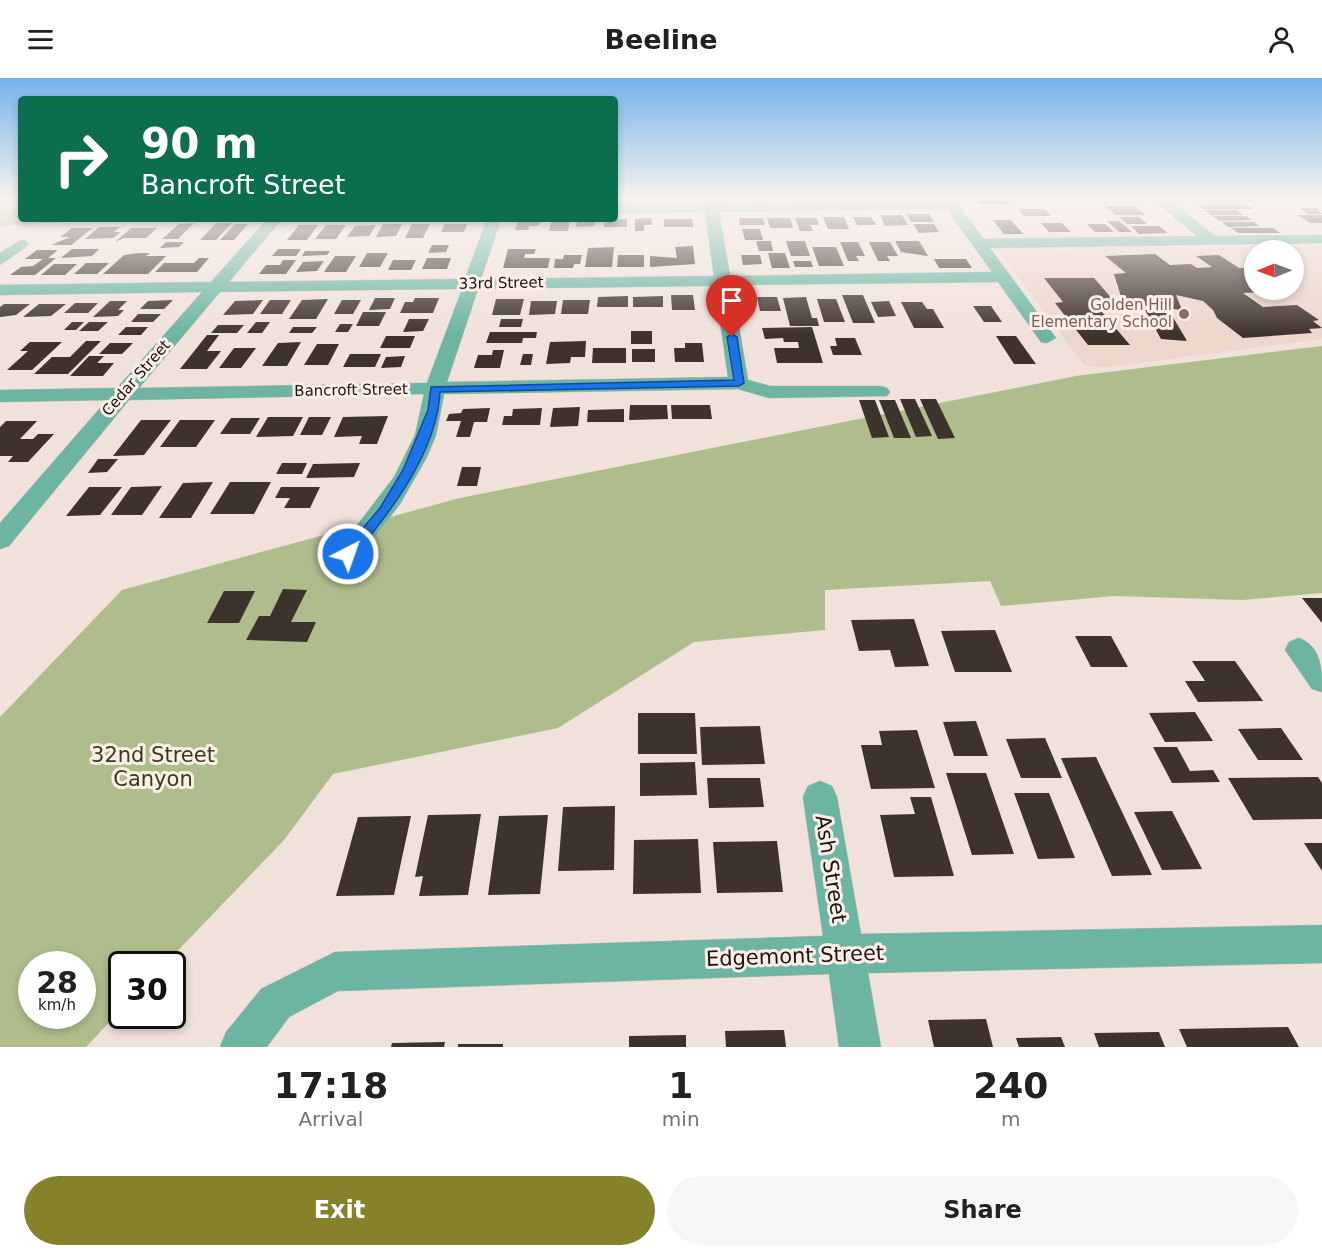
<!DOCTYPE html>
<style>
:root{--surface:#fff;--page:#f6f6f6;--text:#202124;--muted:#757577;--accent:#85822b}
body{margin:0;font-family:"DejaVu Sans",sans-serif;background:var(--page);color:var(--text);height:100vh;display:flex;flex-direction:column;font-size:22px;white-space:nowrap}
*{box-sizing:border-box;margin:0}
p{font-size:20px;color:var(--muted)}
.icon{flex:none;width:33px;height:33px;fill:none;stroke:currentColor;stroke-width:2;stroke-linecap:round;stroke-linejoin:round}
.map{position:relative;height:969px;overflow:hidden}
.side{display:flex;flex-direction:column;background:var(--surface);flex:1}
.side>*{flex:none}
.hud{position:absolute;left:18px;top:18px;width:600px;height:126px;border-radius:6px;box-shadow:0 3px 9px #0003;background:#0b6e4f;color:#fff;overflow:hidden}
.needle{width:39px;rotate:269deg}
.buttons{position:absolute;left:1244px;top:162px;display:grid;gap:12px}
.buttons a{display:grid;place-items:center;width:60px;height:60px;border-radius:50%;background:var(--surface);box-shadow:0 3px 9px #0003;font-size:30px}
.speed{position:absolute;left:18px;top:873px;display:flex;gap:12px;font-size:30px;font-weight:700;text-align:center}
.speed>*{display:grid;place-content:center;width:78px;height:78px;border-radius:50%;background:var(--surface);box-shadow:0 3px 9px #0003;line-height:1}
.speed small{font-size:15px;font-weight:400}
.speed .limit{border:3px solid #111;border-radius:9px;background:#fff;color:#111}
.pin{position:absolute;display:grid;place-items:center;width:51px;height:51px;color:#fff;margin:-62px -26px;border-radius:50% 50% 50% 0;rotate:-45deg;box-shadow:0 0 6px #0007}
.pin .icon{rotate:45deg}
.me{position:absolute;width:66px;margin:-33px;rotate:41deg;stroke-linejoin:round;filter:drop-shadow(0 0 4px #0008)}
.turn{display:flex;align-items:center;gap:21px;height:126px;padding:0 24px;font-size:27px}
.turn .icon{width:78px;height:78px;stroke-width:2.5}
.turn b{display:block;font-size:42px;line-height:51px}
.eta{display:flex;justify-content:space-evenly;align-items:center;height:102px;text-align:center}
.eta b{font-size:36px;font-weight:700;line-height:42px}
.cta{display:flex;gap:12px;margin-top:auto;padding:12px 24px}
.cta a{flex:1;height:69px;border-radius:36px;background:var(--accent);color:#fff;font-size:24px;font-weight:700;line-height:69px;text-align:center}
.cta a+a{background:var(--page);color:var(--text)}
header{display:flex;justify-content:space-between;align-items:center;height:78px;padding:0 24px;background:var(--surface);font-size:27px;font-weight:700}
.map>svg:first-child{display:block}
</style>
<header><svg class="icon" aria-label="menu" viewBox="0 0 24 24"><path d="M4 6h16M4 12h16M4 18h16"/></svg>Beeline<svg class="icon" aria-label="person" viewBox="0 0 24 24"><circle cx="12" cy="8" r="4"/><path d="M4 21q1-7 8-7t8 7"/></svg></header>
<div class="map">
<svg width="1322" height="969" viewBox="0 0 1322 969">
<rect width="100%" height="100%" fill="#f0e1db"/>
<!-- built -->
<path fill="#edd6cc" fill-rule="evenodd" d="M1322,168V261L1110,289L1085,288L997,171ZM1254,172H1293V212H1254Z"/>
<!-- green -->
<path fill="#aebd8b" fill-rule="evenodd" d="M0,121H21V141H120L0,148Z
M1322,268V515L1242,522L1114,518L1001,528L990,503L825,512V552L694,564L558,650L333,696L284,762L165,886H122L121,932L86,969H0V639L122,512L460,420L1076,298ZM32,886H82V938H32Z"/>
<!-- building -->
<path fill="#3e322d" d="M975,121H1006L1011,126H979Z
M1202,121H1251L1255,124H1207Z
M1197,127H1246L1252,131H1203Z
M1105,128H1135L1146,137H1115Z
M1299,130H1316L1322,136H1308Z
M1018,131H1045L1051,138H1024Z
M1205,132H1237L1243,137H1211Z
M906,136H929L934,144H911Z
M880,137H902L908,147L885,148Z
M1297,137H1322V145H1310Z
M1213,138H1246L1252,142L1219,143Z
M823,139H844L849,151H828Z
M853,139H871L876,147H857Z
M1119,139H1139L1147,146H1127Z
M651,140L652,147H644V153H635V141Z
M739,140H763L765,147H740Z
M767,140H790L793,150H770Z
M795,140H817L819,147H810L813,153H800Z
M552,141H570L568,153H549Z
M596,141L595,148L576,149L577,142Z
M605,141H627V149H604Z
M664,141H692L693,149H664Z
M518,142H540L539,148H529L528,152H515Z
M993,142H1011L1023,156H1004Z
M1107,143H1119L1132,154H1119Z
M1222,144H1254L1260,148L1228,149Z
M194,145L178,161H162L179,146Z
M216,145H232L216,162H200Z
M1041,145H1062L1071,154H1049Z
M235,146H248L234,162H220Z
M383,146H402L396,158L376,159Z
M412,146H430L423,160H405Z
M445,146H467L464,154H441Z
M913,146H934L939,154L919,155Z
M1087,146H1105L1114,154H1095Z
M299,147H318L307,162H287Z
M326,147H346L336,161H315Z
M376,147L369,158L347,159L355,148Z
M1131,148H1159L1168,155L1139,156Z
M99,149H120L114,154H121L113,160L85,161Z
M72,150H93L71,167H51L70,159H60Z
M131,150H157L146,160H124L115,164Z
M1231,150H1273L1280,155H1238Z
M742,151H760L763,162H745Z
M756,163H771L773,173H759Z
M786,163H805L810,178H791Z
M895,163H919L928,178L901,174Z
M166,164H184L179,169L160,170Z
M840,164H858L865,178H856L859,183H848Z
M869,164H890L898,178H887L890,183H878Z
M432,167H449L446,174L428,175Z
M693,168L695,186L650,189V178L677,180L675,169Z
M614,169L612,189H585L588,170Z
M812,169H836L844,188H819Z
M72,171H99L92,178L61,180Z
M278,171H301L296,178H272Z
M508,171H536L534,176H525L524,180H550L548,190H503Z
M37,172H58L48,180H56L35,197H10L21,189L33,188L43,181H25Z
M305,173H330L327,177L302,178Z
M139,175H150L146,178H166L148,196H103L124,177Z
M367,175H388L380,189H359Z
M768,175H785L790,190H772Z
M1155,176L1170,187L1191,186L1197,190L1212,189L1196,178L1219,177L1239,190H1248L1254,194V212L1279,213L1243,215L1263,229L1297,227L1319,242L1313,243L1322,250L1309,251L1312,255L1243,260L1217,240L1213,232L1203,223L1176,217L1182,232L1123,225L1114,196L1126,195L1105,178Z
M564,177H582L580,186H574L573,190H554L555,181H563Z
M618,177H644V189H617Z
M741,177H760L762,186L743,187Z
M335,178H356L346,194H324Z
M199,180H209L197,194H155L164,185H194Z
M427,180H451L447,191H422Z
M934,181H966L972,190H939Z
M283,182H296L286,196H259L266,187H280Z
M393,182H416L411,192H388Z
M324,183L317,193L296,194L303,184Z
M793,183H811L813,189H795Z
M86,185H109L97,196H74Z
M54,186H77L65,197H41Z
M1044,200H1094L1115,224H1111L1114,227H1096L1130,267H1088L1055,225L1063,224Z
M671,217H693L695,232H672Z
M842,217H863L875,245H853Z
M628,218V229H597L598,219Z
M663,218V229H633V219Z
M757,219H777L781,233H760Z
M806,219L812,240H817L819,248H790L783,220Z
M375,220H395L390,231L369,232Z
M415,220H439L433,235H400L405,224H413Z
M328,221L316,241H289L302,222Z
M496,221H524L520,237H492Z
M817,221H836L845,244H824Z
M173,222L164,231H140L148,223Z
M263,222L253,236L223,237L235,223Z
M270,222H291L282,236H260Z
M342,222H361L353,236H334Z
M563,222H590L588,236H561Z
M110,223H127L118,232H124L118,238L93,239Z
M531,223H557L555,236L529,237Z
M889,223L896,238L878,239L871,224Z
M901,224H922L927,231H933L944,250H914Z
M75,225H98L88,235H64Z
M4,226H30L16,237L0,239V229Z
M39,226H66L51,238L23,239Z
M973,228H991L1002,244H984Z
M1145,232L1170,234L1187,263L1161,261Z
M363,234H386L379,248H356Z
M138,236H161L153,244H131Z
M409,241H429L423,253L403,254Z
M501,241H523L521,249H499Z
M72,244H84L76,252H64Z
M89,244H108L98,253H79Z
M256,244H270L262,255H247Z
M340,246H353L348,254H335Z
M218,247H244L237,255H211Z
M126,249H148L141,257H118Z
M293,249H317L312,255H289Z
M812,249L823,285H777L774,270H799L798,264H784L783,260L765,261L762,250Z
M631,253H652V266H631Z
M490,254H537L536,260H523L522,265H486Z
M207,257H219L207,273H221L207,291H180Z
M386,258H415L410,270H380Z
M996,258H1016L1036,286H1014Z
M835,260H855L862,277H833L830,268H837Z
M86,263H101L68,296H34L52,279H70Z
M586,263L585,279H571L570,285L546,286L550,264Z
M30,264H62L32,292H7L28,273H20Z
M301,264L287,288H262L278,265Z
M110,265H133L122,276H99Z
M685,265H702L704,284H675L674,270H685Z
M317,266H339L328,287H304Z
M234,270H256L241,290H219Z
M593,270H626V285H592Z
M632,271H655V284H632Z
M493,272H504L500,290H474L478,277H492Z
M350,276H381L375,289H343Z
M523,276H533L531,287H520Z
M89,278H104L97,285H114L103,298H70Z
M405,278L401,289L381,290L386,279Z
M900,321H915L932,358L916,359Z
M920,321H936L955,360L938,361Z
M859,322H875L889,359L872,360Z
M879,322H895L911,360H894Z
M630,327H667L668,341L629,342Z
M671,327H710L712,341H672Z
M580,329L578,348L550,349L553,330Z
M490,330L487,344H474L470,359H456L461,343H446L449,336L461,335L463,331Z
M542,330L540,347H502L504,338H512L513,331Z
M624,331V344H587L588,332Z
M388,338L377,366H359L362,358L334,359L343,339Z
M268,339H303L293,358L256,359Z
M309,339H331L322,357H300Z
M231,340H260L250,356H220Z
M141,342H171L144,377L113,378Z
M180,342H215L196,369H160Z
M6,343H37L20,361H33L38,356H54L28,384H8L13,378H0V349Z
M98,381H118L107,394L88,395Z
M282,385H307L302,396H276Z
M360,385L354,399L306,400L313,386Z
M462,389H481L477,408H457Z
M213,404L191,440H159L183,405Z
M230,404H271L254,436H210Z
M162,408L142,437H111L131,409Z
M89,409H122L100,437L66,438Z
M281,409H320L310,430H284L290,420H275Z
M283,511L307,512L291,544H316L307,564L246,562L259,538H270Z
M224,513H255L239,545H207Z
M1302,520H1322V545Z
M914,541L929,588L895,589L890,572L859,573L851,542Z
M995,552L1012,594H955L941,553Z
M1075,558H1111L1128,589H1091Z
M1192,583H1235L1263,623L1198,624L1185,603H1205Z
M1195,634L1213,663L1165,664L1149,635Z
M638,635H695L697,676H638Z
M976,643L988,678H954L943,644Z
M760,648L765,686L702,687L700,649Z
M1281,650L1303,682H1258L1238,651Z
M917,652L935,710L871,711L861,667H882L879,653Z
M1045,660L1062,700H1021L1006,661Z
M1153,669H1177L1190,693L1213,692L1220,704L1172,705Z
M1096,679L1152,797L1112,798L1061,680Z
M695,684L697,717L640,718V685Z
M946,695H986L1014,776L972,777Z
M1318,699L1322,705V741L1253,742L1228,700Z
M707,700H760L764,729L709,730Z
M1014,715H1049L1075,780L1038,781Z
M910,719H931L954,798L894,799L880,737L915,736Z
M615,728L614,792L558,793L563,729Z
M1172,733L1202,791L1162,792L1134,734Z
M481,736L468,817L419,818L423,798L415,799L428,737Z
M548,737L540,816L488,817L499,738Z
M411,738L394,817L336,818L358,739Z
M698,761L701,815L633,816L634,762Z
M777,763L783,814L717,815L713,764Z
M1304,765H1322V793Z
M986,941L993,969H934L928,942Z
M1288,949L1299,969H1187L1179,951Z
M784,952L786,969H726L725,953Z
M1159,954L1165,969H1099L1094,955Z
M686,957V969H629V958Z
M1061,959L1065,969H1019L1016,960Z
M445,964L444,969H391L392,965Z
M458,966H503V969H458Z"/>
<g fill="none" stroke-linecap="round" stroke-linejoin="round">
<defs>
<path id="minor" d="M703,121H717L718,126L954,121L984,161L1197,158L1152,121H1168L1215,158L1322,157V165L990,170L1056,260L1047,265L1041,264L998,204L732,207L748,302L770,308H880L887,310L890,314L887,318L769,320L738,311L444,316L436,357L427,379L400,426L357,482L348,485L339,482L335,476L394,399L415,357L424,316L129,322L9,468L0,471V445L107,322L0,324V312L117,310L202,214L0,217V207L211,204L267,141H282L229,204L465,201L487,141H501L481,201L714,198L705,134L615,135V127L704,126ZM947,131L992,194L730,198L719,134ZM715,208L728,299L447,304L478,211ZM462,211L427,305L139,310L220,214Z
M21,162L26,163L28,166L26,169L0,187V175Z
M1299,560C1322,569 1322,591 1322,614L1312,611L1285,572L1289,564Z
M820,703L832,708L837,719L861,856L1322,847V885L868,895L881,969H839L829,896L338,913L289,939L267,969H220L226,954L261,911L335,874L823,858L803,719L808,708Z"/>
</defs>
<!-- minor casing -->
<use href="#minor" stroke="#c9bcb7" stroke-width="1"/>
<!-- minor -->
<use href="#minor" fill="#6bb5a2" fill-rule="evenodd"/>
</g>
<!-- sky -->
<linearGradient id="sky" x2="0" y2="1"><stop stop-color="#73b4ea"/><stop offset="0.47" stop-color="#f8f2ef"/><stop offset="1" stop-color="#f8f2ef" stop-opacity="0"/></linearGradient>
<rect width="1322" height="257" fill="url(#sky)"/>
<!-- route -->
<path fill="#1a73e8" stroke="#114b97" stroke-width="1.5" d="M732,256L737,259L744,305L739,308L440,314C437,374 390,435 352,480L348,481L341,476L380,430L403,392L428,332L431,309L734,302L727,259Z"/>
<!-- markers -->
<circle fill="#8d6e63" stroke="#feeee8" stroke-width="2" cx="1184" cy="236" r="6"/>
<g text-anchor="middle" stroke-width="6" stroke-linejoin="round" paint-order="stroke">
<!-- far-street labels -->
<g font-size="15" fill="#1a1412" stroke="#feeee8">
<text transform="translate(501 205) rotate(-1)" y="5">33rd Street</text>
<text transform="translate(136 300) rotate(-49)" y="5">Cedar Street</text>
<text transform="translate(351 312) rotate(-1)" y="5">Bancroft Street</text>
</g>
<!-- far-education labels -->
<g font-size="15" fill="#785e54" stroke="#feeee8" text-anchor="end">
<text x="1172" y="232">Golden Hill<tspan x="1172" dy="17">Elementary School</tspan></text>
</g>
<!-- near-park labels -->
<g font-size="21" fill="#333d18" stroke="#feeee8">
<text x="153" y="684">32nd Street<tspan x="153" dy="24">Canyon</tspan></text>
</g>
<!-- near-street labels -->
<g font-size="21" fill="#1a1412" stroke="#feeee8">
<text transform="translate(831 791) rotate(81)" y="7">Ash Street</text>
<text transform="translate(795 878) rotate(-2)" y="7">Edgemont Street</text>
</g>
</g>
</svg>
<div class="buttons">
<a><svg class="needle" viewBox="-14 -14 28 28"><path d="M0-13l5 13h-10z" fill="#e53935"/><path d="M0 13l5-13h-10z" fill="#757577"/></svg></a>
</div>
<div class="speed"><div>28<small>km/h</small></div><div class="limit">30</div></div>
<div class="pin" style="left:732px;top:259px;background:#d93025"><svg class="icon" aria-label="arrive" viewBox="0 0 24 24"><path d="M6 21V4h12l-3 4 3 4H6"/></svg></div>
<svg class="me" style="left:348px;top:476px" viewBox="-20 -20 40 40"><circle r="17" fill="#1a73e8" stroke="#fff" stroke-width="3"/><path d="M0-11L8 9 0 5-8 9z" fill="#fff"/></svg>
<div class="hud">
<div class="turn"><svg class="icon" aria-label="right" viewBox="0 0 24 24"><path d="M7 20v-9h11M14 6l5 5-5 5"/></svg><div><b>90 m</b>Bancroft Street</div></div>
</div>
</div>
<section class="side">
<div class="eta">
<div><b>17:18</b><p>Arrival</p></div>
<div><b>1</b><p>min</p></div>
<div><b>240</b><p>m</p></div>
</div>
<div class="cta"><a>Exit</a><a>Share</a></div>
</section>
